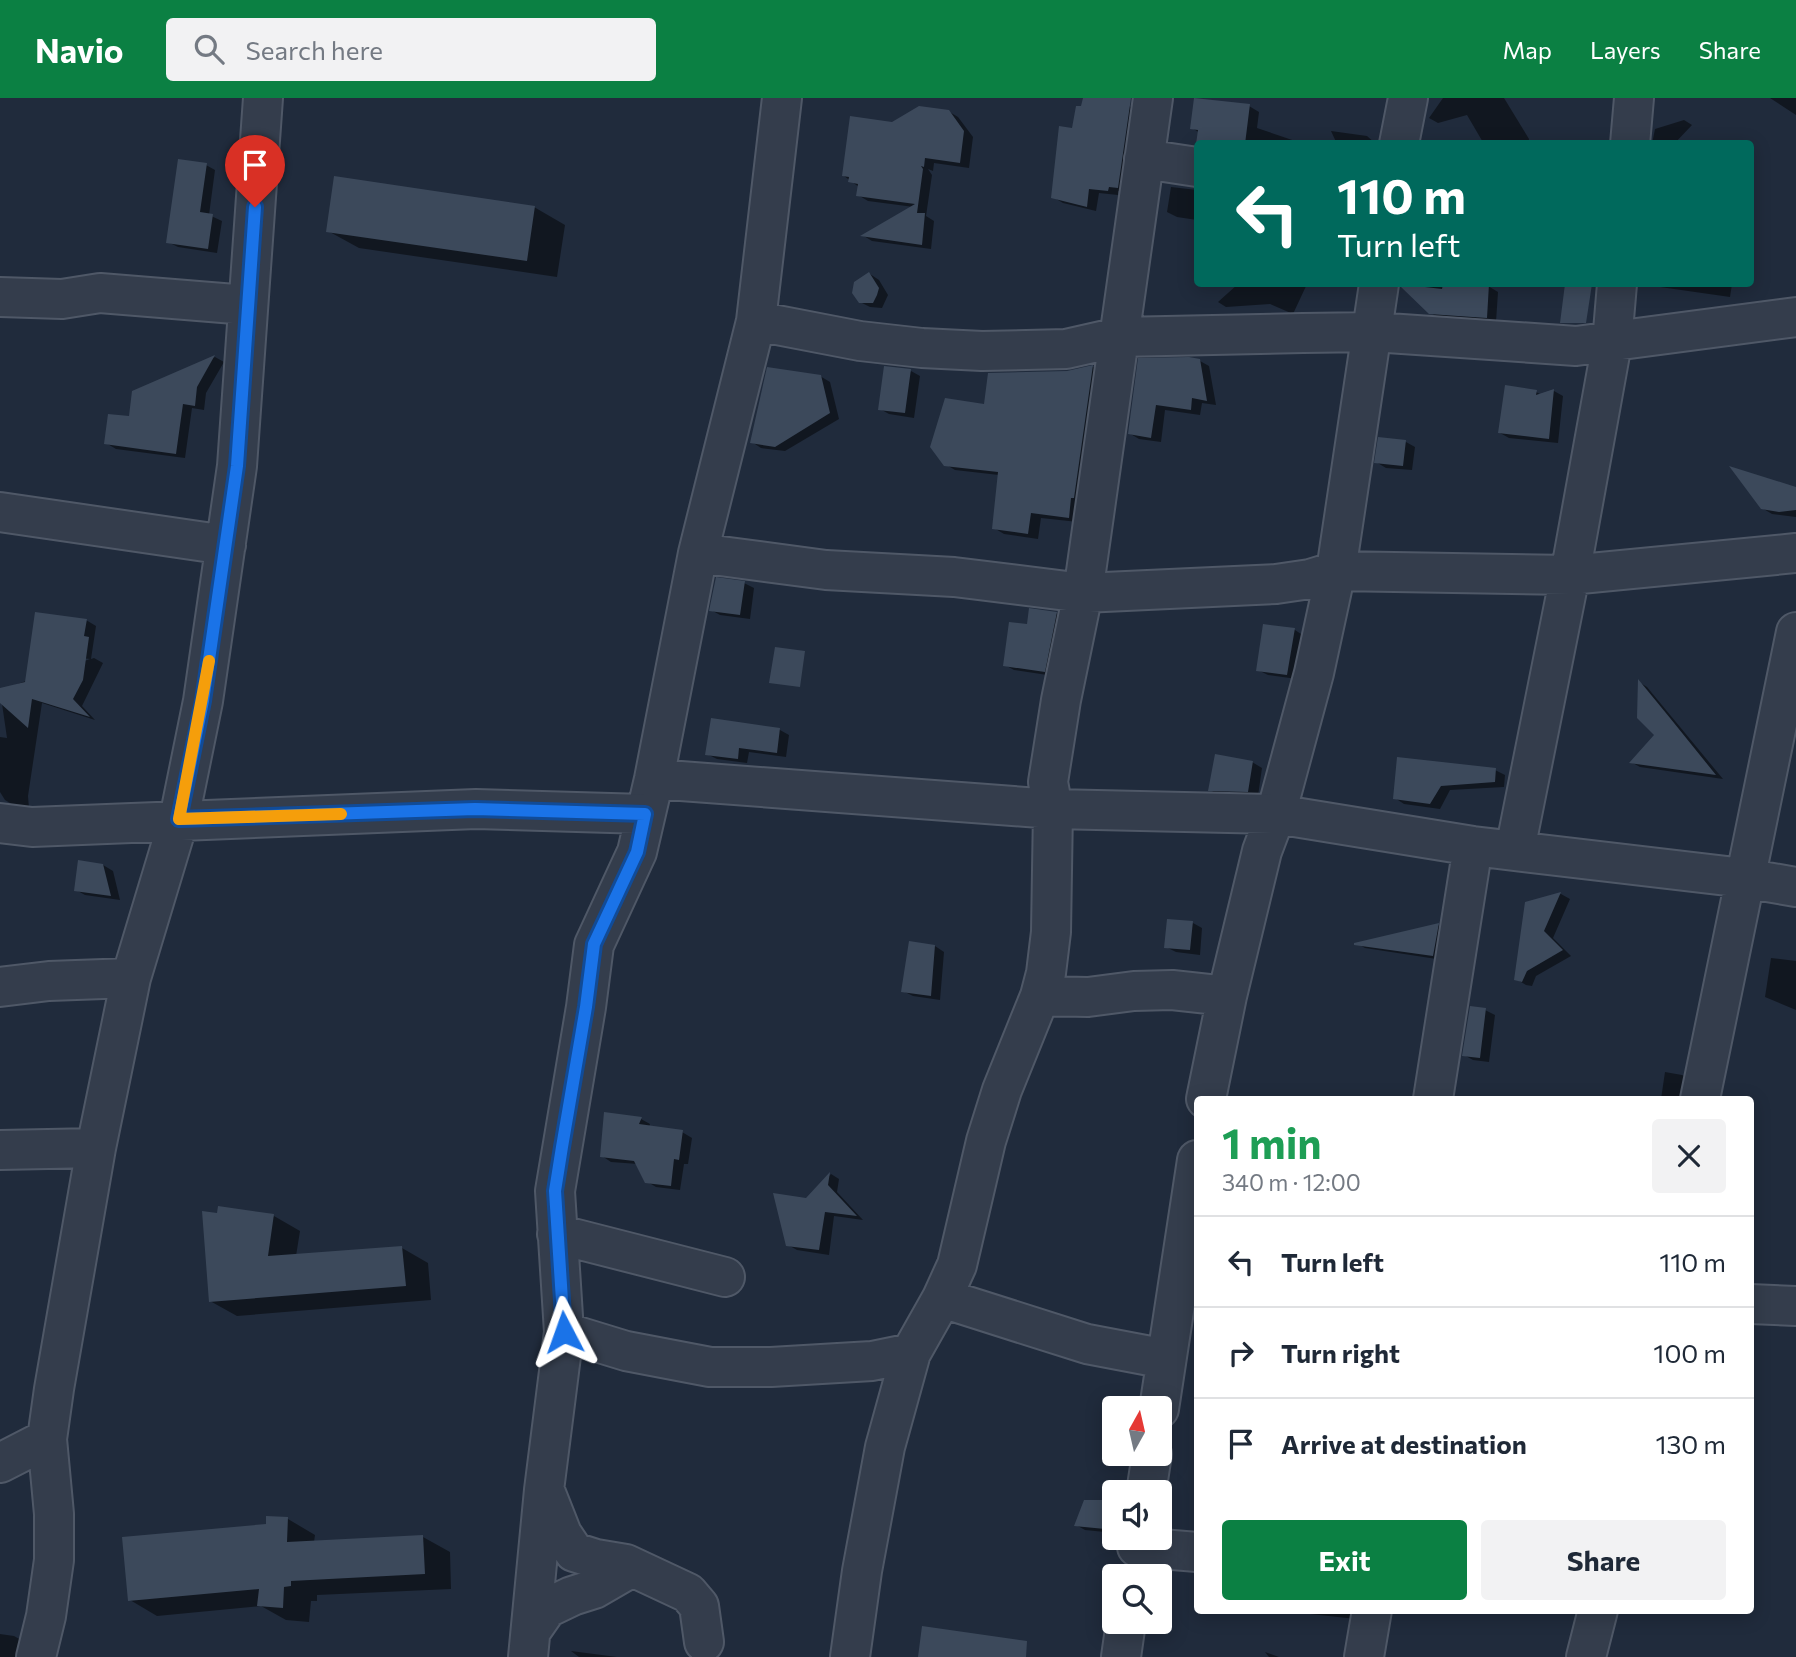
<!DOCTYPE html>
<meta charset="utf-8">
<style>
:root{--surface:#fff;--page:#f2f2f3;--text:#1f2937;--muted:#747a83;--line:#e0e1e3;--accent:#0b8043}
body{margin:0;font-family:Commissioner,sans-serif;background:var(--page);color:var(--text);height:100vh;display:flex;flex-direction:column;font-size:26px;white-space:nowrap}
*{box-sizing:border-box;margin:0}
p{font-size:23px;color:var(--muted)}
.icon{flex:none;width:38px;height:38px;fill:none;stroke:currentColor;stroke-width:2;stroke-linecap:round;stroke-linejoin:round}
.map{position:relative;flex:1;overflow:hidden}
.drawer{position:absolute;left:1194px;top:998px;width:560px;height:518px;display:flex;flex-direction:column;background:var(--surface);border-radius:7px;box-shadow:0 4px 18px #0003}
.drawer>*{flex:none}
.guide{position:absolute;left:1194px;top:42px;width:560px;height:147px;border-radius:7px;box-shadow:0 4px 18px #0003;background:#00695c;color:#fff;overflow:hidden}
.needle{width:46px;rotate:8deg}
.buttons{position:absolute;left:1102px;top:1298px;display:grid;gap:14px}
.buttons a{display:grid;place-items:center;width:70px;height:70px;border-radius:7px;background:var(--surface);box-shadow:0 4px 18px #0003;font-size:35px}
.pin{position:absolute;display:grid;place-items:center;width:60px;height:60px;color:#fff;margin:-72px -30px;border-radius:50% 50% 50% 0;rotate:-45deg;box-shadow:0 0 7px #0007}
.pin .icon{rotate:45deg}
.me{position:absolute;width:77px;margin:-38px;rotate:356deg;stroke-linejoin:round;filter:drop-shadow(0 0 5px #0008)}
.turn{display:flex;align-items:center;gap:24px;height:147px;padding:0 28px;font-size:32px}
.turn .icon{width:91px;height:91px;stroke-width:2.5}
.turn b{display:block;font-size:49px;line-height:60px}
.round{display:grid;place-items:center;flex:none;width:74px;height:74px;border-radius:7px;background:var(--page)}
.overview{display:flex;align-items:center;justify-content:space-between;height:119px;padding:0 28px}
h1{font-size:42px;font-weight:700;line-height:52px;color:#1e9e55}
.cta{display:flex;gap:14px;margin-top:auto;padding:14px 28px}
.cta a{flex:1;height:80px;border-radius:7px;background:var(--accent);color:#fff;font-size:28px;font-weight:700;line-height:80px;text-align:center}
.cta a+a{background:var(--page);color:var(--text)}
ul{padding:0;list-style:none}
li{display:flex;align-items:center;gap:21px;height:91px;padding:0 28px;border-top:2px solid var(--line)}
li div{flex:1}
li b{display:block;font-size:26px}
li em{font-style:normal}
header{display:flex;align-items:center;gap:42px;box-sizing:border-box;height:98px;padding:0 35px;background:var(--accent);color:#fff}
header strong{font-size:33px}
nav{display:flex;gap:38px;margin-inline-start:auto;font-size:24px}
.search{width:490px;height:63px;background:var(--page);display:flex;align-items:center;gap:18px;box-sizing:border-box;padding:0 24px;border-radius:7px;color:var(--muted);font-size:26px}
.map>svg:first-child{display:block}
</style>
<header>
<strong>Navio</strong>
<div class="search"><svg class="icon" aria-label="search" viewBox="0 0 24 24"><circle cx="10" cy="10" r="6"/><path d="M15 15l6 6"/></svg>Search here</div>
<nav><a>Map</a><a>Layers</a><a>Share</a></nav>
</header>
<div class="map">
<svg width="1796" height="1559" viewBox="0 0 1796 1559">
<rect width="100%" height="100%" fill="#202b3c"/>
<!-- shadow -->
<path fill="#0007" d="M1443,0H1504L1529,41L1528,46H1484L1467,17L1438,25L1429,20Z
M1770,0H1796V17Z
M1129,8L1139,13L1127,95L1118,93V97L1099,95L1096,113L1063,105L1053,99Z
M1249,8L1259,14L1257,30L1304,46H1198L1200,35L1192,30Z
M948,13L958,19L973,39L969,70L934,65L933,73L928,71L932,77L926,118L934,123L931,151L872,143L864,138L914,109L868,103L858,97L859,89L844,78L893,25Z
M1684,22L1692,27L1674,46H1652L1655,31Z
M1331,33L1367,38L1376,46H1337Z
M206,67L215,72L209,117L222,123L217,155L178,149L168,144Z
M1171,89L1197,92V122L1177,119L1167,114Z
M534,109L565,127L557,179L359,150L328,133Z
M870,176L879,182L888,197L882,210L870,209L860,204Z
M1238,186H1307L1293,216L1270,206L1226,209L1218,204Z
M1431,186L1488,188L1498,194L1496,224L1441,220L1430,215L1410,196Z
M1654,186H1732L1730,199L1660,189Z
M215,259L224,264L206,295L204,312L192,310L185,360L116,351L106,345L130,320L133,295Z
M1140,262L1200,263L1209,268L1216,307L1202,305L1200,317L1165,312L1161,344L1139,341L1129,335Z
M1093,269L1102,274L1078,424L1041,420L1038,441L1004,436L994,430L999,377L955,372L945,366L985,308L1067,275Z
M911,273L920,278L914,320L889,316L880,311Z
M820,278L830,284L839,321L785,353L761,350L752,344Z
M1554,293L1563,298L1558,345L1509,340L1500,335L1536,294L1542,297Z
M1406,344L1415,349L1412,372L1386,370L1376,364Z
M1796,391V419L1772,416L1762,410Z
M744,485L754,490L750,521L720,517L711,512Z
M1056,515L1066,521L1054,578L1014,572L1005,567Z
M86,522L96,528L91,561L94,560L103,565L82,608L95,622L42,605L28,698L29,710L15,708L5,702L0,694V639L7,640L0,592L90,561L41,555Z
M1264,528L1295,532L1304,538L1297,581L1268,577L1258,572Z
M1639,584L1647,589L1723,681L1640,669L1631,664L1656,637Z
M712,622L780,632L789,637L786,659L749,654L747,665L717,661L707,656Z
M1252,664L1262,670L1258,698L1219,697L1210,692Z
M1495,672L1505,677L1504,689L1450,692L1440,711L1404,706L1395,700Z
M103,767L113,773L120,802L85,797L76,792Z
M1561,796L1570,801L1553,840L1571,858L1536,878L1532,888L1526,887L1516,881L1527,806Z
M1193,825L1202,830L1200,857L1176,854L1166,849Z
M1438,827L1448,832L1443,862L1365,850L1358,846Z
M935,848L944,854L940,902L913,898L903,893Z
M1771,860L1796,863V912L1765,899Z
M1485,912L1495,917L1489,964L1473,962L1464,957Z
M1665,974L1682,977L1692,982L1688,1001H1661Z
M641,1021L650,1026L649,1029L682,1034L692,1040L688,1066H684L680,1092L656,1089L646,1083L638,1066L611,1064L602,1058Z
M831,1076L839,1081L837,1094L863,1122L834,1118L829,1157L797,1152L788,1147L807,1102Z
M274,1118L300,1133L296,1158L402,1150L428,1165L431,1202L237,1218L210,1203Z
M1110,1403L1115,1406V1435L1085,1432L1076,1427Z
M268,1420L288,1421L315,1437L314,1444L423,1439L450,1454L451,1491L317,1497V1503H311L309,1524L286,1522L261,1508L157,1518L130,1502L267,1428Z
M1274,1512H1357L1356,1521Z
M0,1536L14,1538L23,1543L21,1559H0Z
M571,1553L617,1559H579Z
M1265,1554L1279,1559H1269Z"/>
<!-- building -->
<path fill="#3c495b" d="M1083,0H1131L1118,90L1109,89L1108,93L1089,91L1087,109L1051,100L1059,28L1072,30L1076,8H1081Z
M1194,0L1250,6L1245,46H1196L1198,32L1190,31Z
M919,8L949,12L964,33L960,65L925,60L924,69L921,68L923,71L917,115H925L922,147L860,138L915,106L856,98L858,86L848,84L849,79L842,78L850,18L892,24Z
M178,61L207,65L200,114L213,116L208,151L166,145Z
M334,78L535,108L527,163L326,134Z
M869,174L879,190L877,197L873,205H859L852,195L854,184Z
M1400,186L1442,191L1443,186H1489L1487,220L1429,216L1401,189Z
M1565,186H1592L1586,225H1560Z
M215,257L197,289L195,308L183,306L176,356L104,346L108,316L129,318L132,293Z
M1189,259L1200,261L1207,303L1192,300L1191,312L1156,307L1151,340L1128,336L1138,260Z
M1093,267L1074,400H1071L1069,420L1031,415L1028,436L992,431L998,374L944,368L930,349L945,300L984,306L988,275L1067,273Z
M884,268L911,271L905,315L878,312Z
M767,269L821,277L830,315L775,349L750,345Z
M1505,287L1537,292L1536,297L1554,291L1549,341L1498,335Z
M1378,339L1406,342L1403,368L1374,365Z
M1729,368L1796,389V412L1779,414L1761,411Z
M716,479L745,483L740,517L709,513Z
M1029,510L1057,514L1045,574L1003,568L1009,524L1027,526Z
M35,514L87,521L84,538L89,539L83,582L73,601L90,619L32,601L28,630L0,605V590L25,584Z
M1263,526L1295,530L1287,577L1256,573Z
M775,549L805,553L800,589L769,585Z
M1638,581L1670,620L1716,677L1629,665L1654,637L1637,620Z
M711,620L780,630L777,655L739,650L738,661L705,657Z
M1215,656L1253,663L1248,694L1208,693Z
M1397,659L1496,670L1495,684L1441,688L1430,706L1393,701Z
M78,762L103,766L111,798L74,793Z
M1561,794L1544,833L1563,852L1527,873L1522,884L1514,882L1525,804Z
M1167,821L1193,823L1190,852L1164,850Z
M1439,825L1433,858L1354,847V845Z
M909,843L935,847L931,898L901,894Z
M1470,908L1486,910L1480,960L1462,958Z
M604,1014L642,1019L639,1026L683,1032L679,1062L674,1061L671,1088L645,1085L634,1063L600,1059Z
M830,1074L828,1087L857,1118L825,1114L819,1152L786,1148L773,1095L806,1100Z
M218,1108L274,1116L268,1158L402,1148L406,1188L209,1204L202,1113L217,1115Z
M1084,1402H1110L1105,1431L1074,1428Z
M266,1418L288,1419L287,1444L423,1437L425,1476L291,1483V1488L284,1489L283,1510L257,1508L259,1491L128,1503L122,1439L266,1426Z
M922,1528L1027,1543L1026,1559H918Z"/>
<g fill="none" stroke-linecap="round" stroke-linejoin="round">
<defs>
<path id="minor" d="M1399,46L1408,0
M1630,46L1634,0
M1144,61L1197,69
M0,199L62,201L100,195L247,207
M756,223L860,243L922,250L982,253L1066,251L1119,239L1303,235L1373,234L1576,248L1796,219
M0,414L226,447
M698,455L826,472L954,479L1083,495L1276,486L1310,481L1336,473L1570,477L1796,455
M654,681L1053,711L1276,716L1473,748L1744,780L1796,789
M0,725L32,729L476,711L645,716
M1515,752L1570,477L1612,245L1617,186
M0,889L49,883L131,880
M1040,898L1088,899L1134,893L1172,892L1227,898
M1206,1001L1227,898L1262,753L1276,716L1314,575L1336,473L1379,186
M1433,1001L1473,748
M1700,1001L1796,534
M0,1052L96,1050
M557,1136L725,1179
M942,1200L1087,1246L1166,1261
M1750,1206L1796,1208
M564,1234L626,1253L710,1269H771L872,1263L911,1255
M1159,1311L1197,1062
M0,1365L47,1341
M545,1393L562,1436L574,1454L596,1461L626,1466L688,1495L699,1508L704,1544
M1146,1395L1152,1356
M1137,1449L1197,1454
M531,1533L547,1510L572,1498L594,1491L632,1469
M36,1559L46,1518L54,1462V1416L47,1341L54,1291L96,1050L131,880L179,721L203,603L237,368L263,0
M528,1559L544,1392L564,1234L555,1093L586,909L594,847L637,754L654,681L698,455L756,223L782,0
M850,1559L862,1473L885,1349L911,1255L942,1200L957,1167L986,1043L1002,992L1040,898L1046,875L1051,834L1053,711L1048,684L1061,602L1083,495L1153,0
M1121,1559L1126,1524
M1364,1559L1372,1512
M1586,1559L1598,1512"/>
</defs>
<!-- minor casing -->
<use href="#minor" stroke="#4f5867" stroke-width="42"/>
<!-- minor -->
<use href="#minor" stroke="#343d4c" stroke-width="38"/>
</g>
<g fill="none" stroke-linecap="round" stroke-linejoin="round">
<defs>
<path id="route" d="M255,109L237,368L203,603L179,721L475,711L645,716L637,754L594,846L586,909L562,1049L555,1093L564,1234"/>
</defs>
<!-- route casing -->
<use href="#route" stroke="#114b97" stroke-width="18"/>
<!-- route -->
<use href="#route" stroke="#1a73e8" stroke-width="12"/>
<!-- slow -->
<path stroke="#f59e0b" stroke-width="12" d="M209,563L179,721L341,716"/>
</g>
</svg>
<div class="buttons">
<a><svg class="needle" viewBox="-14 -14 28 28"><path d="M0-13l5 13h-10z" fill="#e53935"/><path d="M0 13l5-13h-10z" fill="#747a83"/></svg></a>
<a><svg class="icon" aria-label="sound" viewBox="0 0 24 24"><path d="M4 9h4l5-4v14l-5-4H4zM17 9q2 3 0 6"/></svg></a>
<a><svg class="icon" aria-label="search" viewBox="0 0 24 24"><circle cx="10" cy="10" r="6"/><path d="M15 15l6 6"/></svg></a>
</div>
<div class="pin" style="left:255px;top:109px;background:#d93025"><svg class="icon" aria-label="arrive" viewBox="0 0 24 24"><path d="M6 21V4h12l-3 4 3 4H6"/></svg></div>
<svg class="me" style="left:564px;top:1234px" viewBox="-20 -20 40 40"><path d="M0-17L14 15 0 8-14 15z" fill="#1a73e8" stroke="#fff" stroke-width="4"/></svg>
<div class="guide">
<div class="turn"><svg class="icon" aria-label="left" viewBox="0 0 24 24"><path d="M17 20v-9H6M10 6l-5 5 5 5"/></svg><div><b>110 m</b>Turn left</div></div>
</div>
<section class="drawer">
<div class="overview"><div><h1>1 min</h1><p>340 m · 12:00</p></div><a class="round"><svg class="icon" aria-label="close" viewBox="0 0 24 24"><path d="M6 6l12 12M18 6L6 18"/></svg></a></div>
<ul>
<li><svg class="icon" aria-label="left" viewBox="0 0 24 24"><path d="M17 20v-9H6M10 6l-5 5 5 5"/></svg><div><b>Turn left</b></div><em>110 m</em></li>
<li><svg class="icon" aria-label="right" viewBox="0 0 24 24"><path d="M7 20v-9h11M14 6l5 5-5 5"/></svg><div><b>Turn right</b></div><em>100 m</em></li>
<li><svg class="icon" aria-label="arrive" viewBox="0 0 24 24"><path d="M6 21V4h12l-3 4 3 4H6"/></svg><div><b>Arrive at destination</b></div><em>130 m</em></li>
</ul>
<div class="cta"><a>Exit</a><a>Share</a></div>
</section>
</div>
